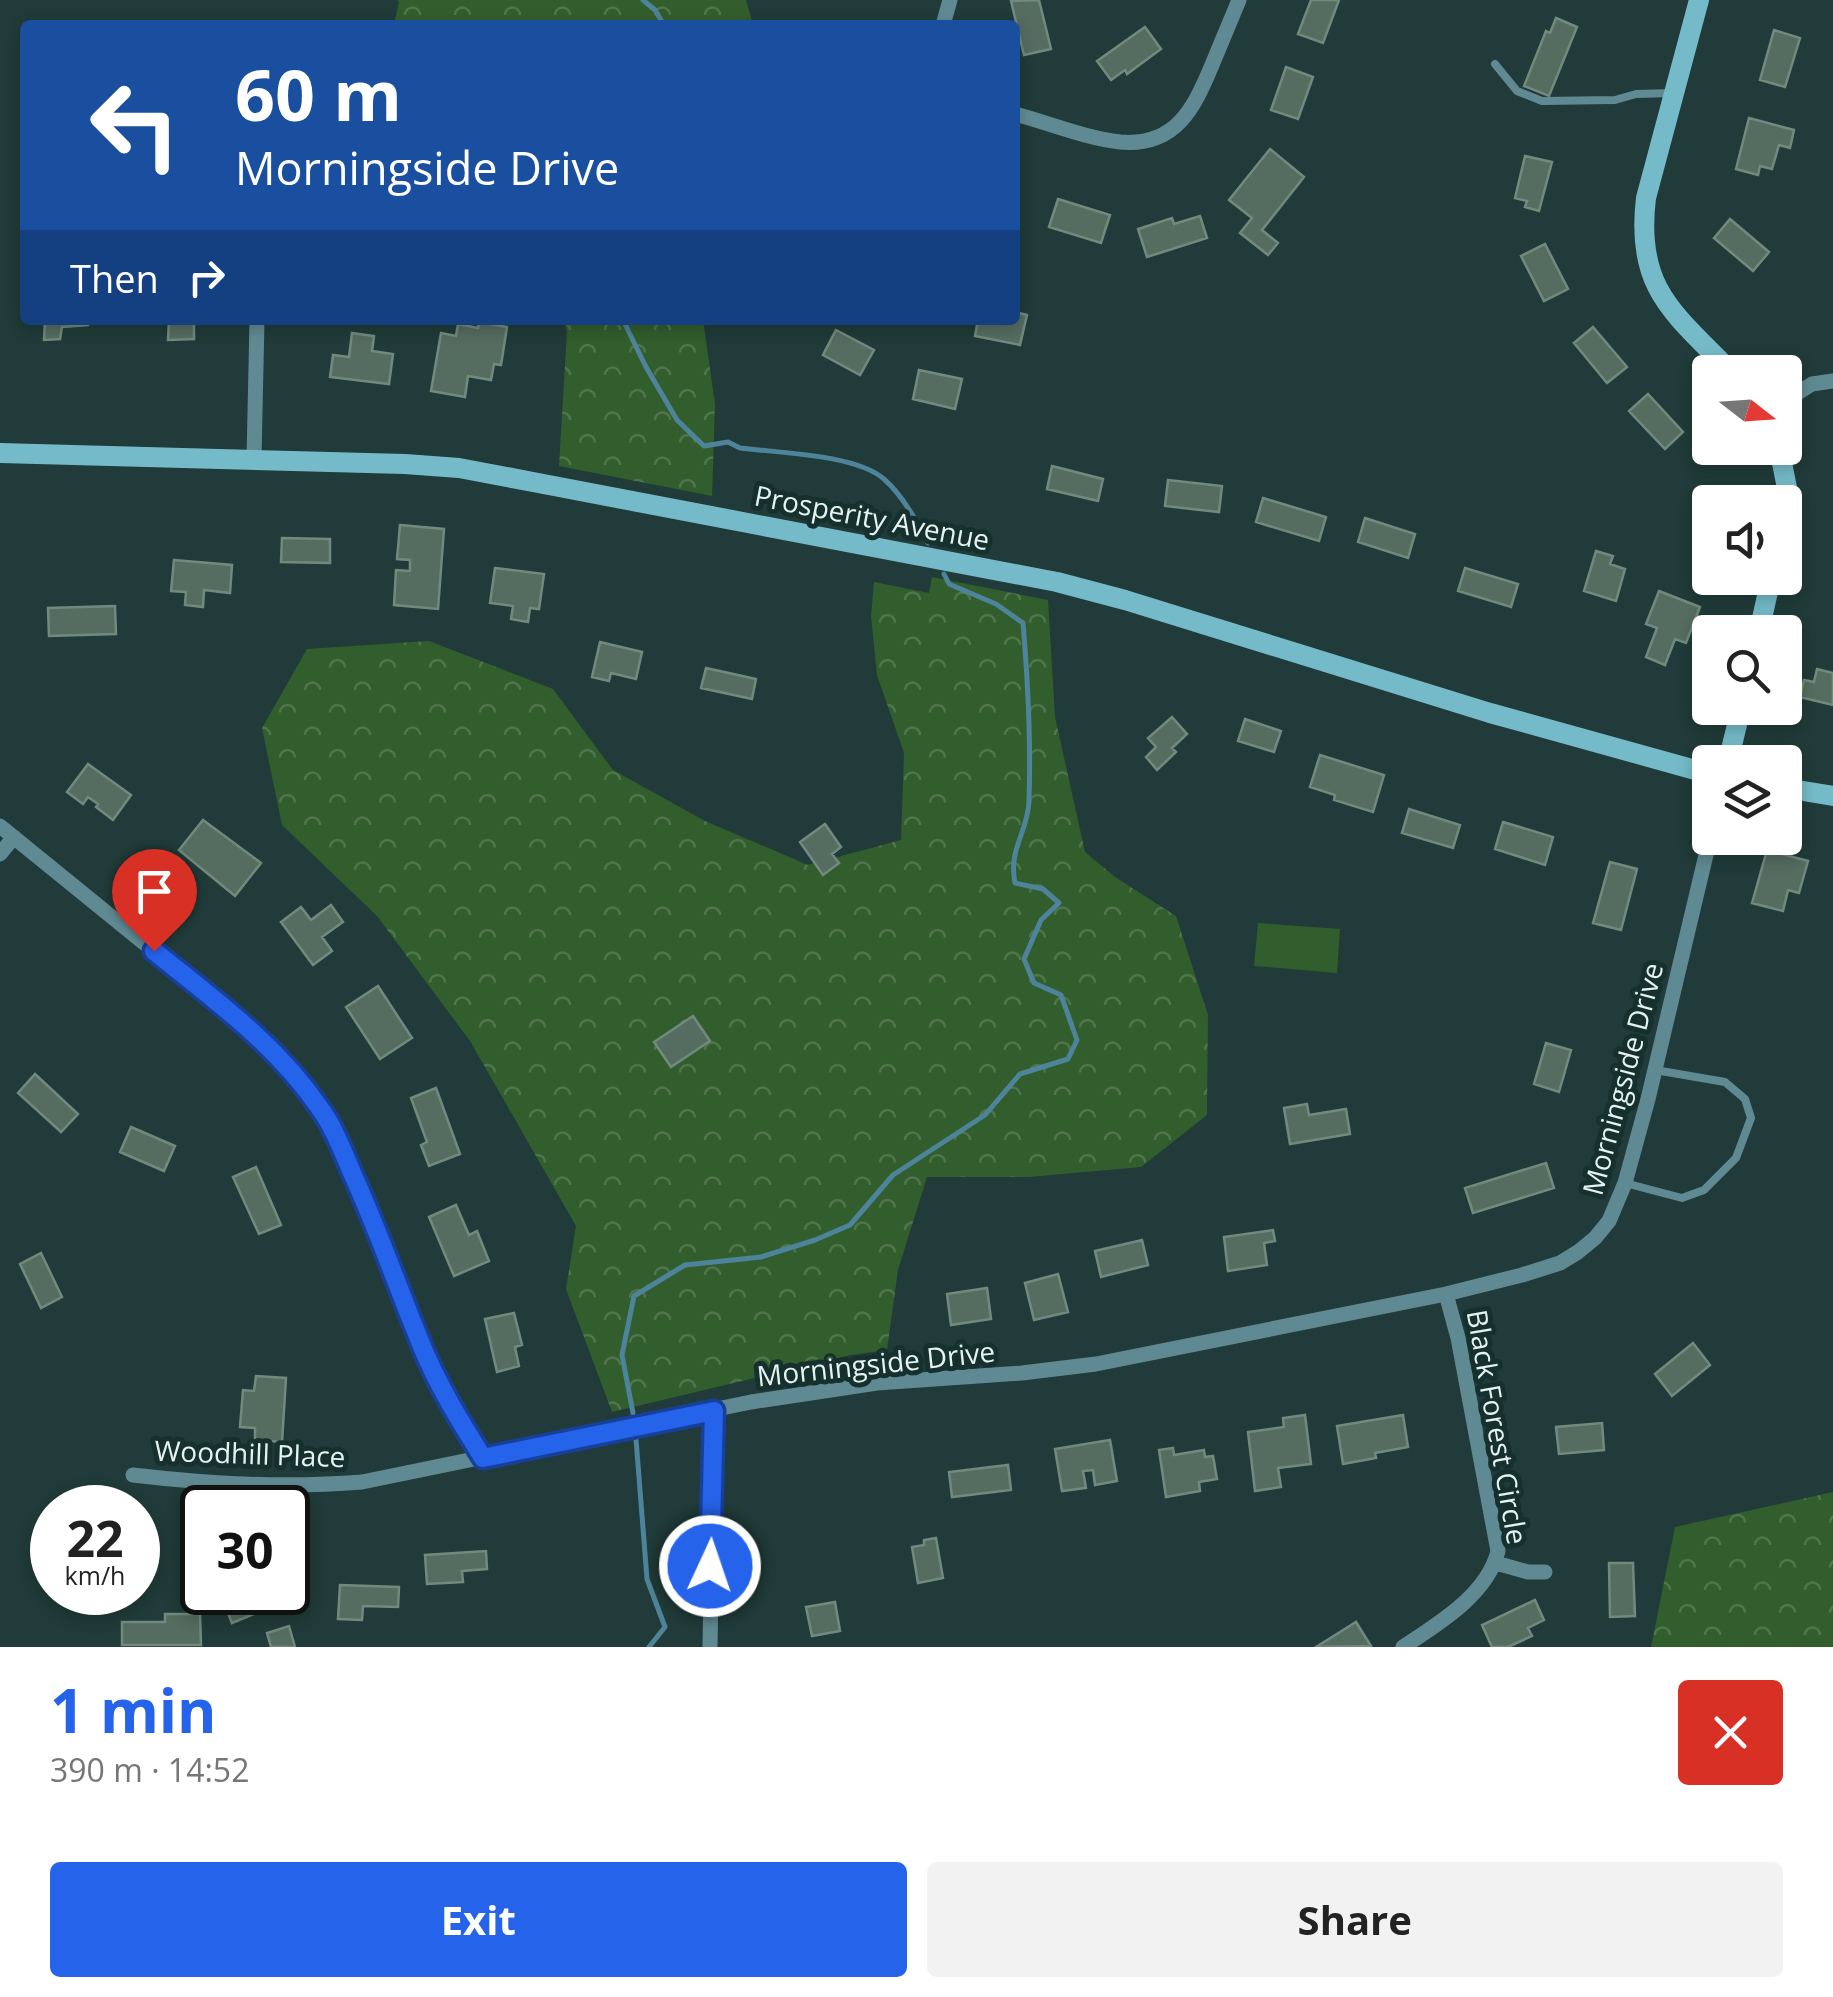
<!DOCTYPE html>
<meta charset="utf-8">
<style>
:root{--surface:#fff;--page:#f2f2f2;--text:#222;--muted:#767676;--accent:#2563eb}
body{margin:0;font-family:"Open Sans",sans-serif;background:var(--page);color:var(--text);height:100vh;display:flex;flex-direction:column;font-size:38px;white-space:nowrap}
*{box-sizing:border-box;margin:0}
p{font-size:32px;color:var(--muted)}
.icon{flex:none;width:55px;height:55px;fill:none;stroke:currentColor;stroke-width:2;stroke-linecap:round;stroke-linejoin:round}
.map{position:relative;height:1647px;overflow:hidden}
.side{display:flex;flex-direction:column;background:var(--surface);flex:1}
.side>*{flex:none}
.banner{position:absolute;left:20px;top:20px;width:1000px;height:305px;border-radius:10px;box-shadow:0 5px 15px #0003;background:#1a4fa0;color:#fff;overflow:hidden}
.needle{width:65px;rotate:107deg}
.tools{position:absolute;left:1692px;top:355px;display:grid;gap:20px}
.tools a{display:grid;place-items:center;width:110px;height:110px;border-radius:10px;background:var(--surface);box-shadow:0 5px 15px #0003;font-size:50px}
.speed{position:absolute;left:30px;top:1485px;display:flex;gap:20px;font-size:50px;font-weight:700;text-align:center}
.speed>*{display:grid;place-content:center;width:130px;height:130px;border-radius:50%;background:var(--surface);box-shadow:0 5px 15px #0003;line-height:1}
.speed small{font-size:25px;font-weight:400}
.speed .limit{border:5px solid #111;border-radius:15px;background:#fff;color:#111}
.pin{position:absolute;display:grid;place-items:center;width:85px;height:85px;color:#fff;margin:-102px -42px;border-radius:50% 50% 50% 0;rotate:-45deg;box-shadow:0 0 10px #0007}
.pin .icon{rotate:45deg}
.me{position:absolute;width:110px;margin:-55px;rotate:3deg;stroke-linejoin:round;filter:drop-shadow(0 0 8px #0008)}
.turn{display:flex;align-items:center;gap:35px;height:210px;padding:0 50px;font-size:45px}
.turn .icon{width:130px;height:130px;stroke-width:2.5}
.turn b{display:block;font-size:70px;line-height:85px}
.then{display:flex;align-items:center;height:95px;padding:0 50px;background:#0003;gap:20px;font-size:38px}
.round{display:grid;place-items:center;flex:none;width:105px;height:105px;border-radius:10px;background:var(--page)}
.headline{display:flex;align-items:center;justify-content:space-between;height:170px;padding:0 50px}
h1{font-size:60px;font-weight:700;line-height:75px;color:var(--accent)}
.action{display:flex;gap:20px;margin-top:auto;padding:20px 50px}
.action a{flex:1;height:115px;border-radius:10px;background:var(--accent);color:#fff;font-size:40px;font-weight:700;line-height:115px;text-align:center}
.action a+a{background:var(--page);color:var(--text)}
.map>svg:first-child{display:block}
</style>
<div class="map">
<svg width="1833" height="1647" viewBox="0 0 1833 1647">
<defs>
<pattern id="forest-crowns" width="20" height="18" patternUnits="userSpaceOnUse" patternTransform="scale(2.5)"><rect width="20" height="18" fill="#325d2d"/><path d="M2 6a3 3 0 1 1 6 0M12 15a3 3 0 1 1 6 0" fill="none" stroke="#50754c"/></pattern>
</defs>
<rect width="100%" height="100%" fill="#203b39"/>
<!-- forest -->
<path fill="url(#forest-crowns)" d="M397,0H746L753,25H394L399,2Z
M563,320H703L715,404L712,496L559,466L567,331Z
M932,577L1048,600L1055,717L1085,852L1115,877L1176,916L1208,1015L1207,1115L1141,1167L1029,1177H927L898,1270L887,1350L851,1355L612,1412L566,1289L576,1226L470,1041L377,916L282,825L262,728L307,649L429,641L553,689L613,770L705,821L808,865L901,840L904,753L877,675L871,616L874,582L929,593Z
M1833,1492V1647H1651L1675,1527Z"/>
<!-- pitch -->
<path fill="#325d2d" d="M1258,923L1340,929L1337,973L1254,966Z"/>
<g fill="none" stroke-linecap="round" stroke-linejoin="round">
<!-- stream -->
<path stroke="#4e849b" stroke-width="5" d="M643,0L655,10L664,25
M623,320L646,367L677,420L704,446L728,442L740,448C778,453 855,454 884,479C903,496 916,520 928,543
M633,1413L622,1355L634,1296L685,1265L761,1257L815,1240L850,1225L893,1175L985,1115L1020,1074L1068,1059L1077,1040L1061,995L1034,983L1024,959L1041,920L1059,903L1043,889L1015,883C1008,849 1028,832 1029,801C1031,742 1028,682 1023,623L996,604L949,584L944,574
M636,1439L647,1579L665,1627L649,1647"/>
</g>
<!-- building -->
<path fill="#556c61" stroke="#728a7e" stroke-width="2.5" d="M1039,0L1051,49L1024,55L1011,1Z
M1311,0H1339L1323,43L1298,34Z
M1556,18L1577,27L1549,96L1524,86L1546,31L1550,33Z
M1145,27L1161,49L1127,74L1125,70L1111,80L1097,61Z
M1774,30L1800,38L1785,87L1760,80Z
M1286,67L1313,77L1298,119L1271,110Z
M1749,118L1794,130L1790,148L1779,145L1772,169L1760,166L1758,175L1736,169Z
M1270,149L1304,177L1262,230L1278,243L1268,255L1240,233L1252,218L1229,200Z
M1525,156L1552,162L1539,211L1525,207L1527,201L1515,198Z
M1058,199L1110,215L1101,243L1049,227Z
M1200,216L1207,238L1147,257L1138,229L1172,218L1174,224Z
M1730,219L1769,252L1753,271L1714,238Z
M1545,244L1568,289L1544,301L1521,256Z
M1015,312L1027,315L1020,345L975,336L978,320H1015Z
M45,320H88V325L62,327L60,339L44,340Z
M169,320H194V339L168,340Z
M479,322L507,327L501,365L494,364L491,380L468,376L465,397L431,391L441,333L456,336L458,324L478,328Z
M1593,327L1627,367L1607,383L1574,343Z
M836,330L874,350L860,375L823,355Z
M352,333L374,336L372,351L393,354L389,384L330,377L333,355L349,357Z
M919,370L962,379L955,409L913,399Z
M1648,394L1683,432L1665,449L1629,411Z
M1052,466L1103,479L1098,501L1047,489Z
M1168,480L1222,486L1219,512L1165,506Z
M1263,498L1326,517L1319,541L1256,522Z
M1365,518L1415,534L1408,558L1358,542Z
M400,525L444,529L438,609L394,605L396,570L410,571V560L397,559Z
M282,538L330,539V563L281,562Z
M1596,551L1613,556L1610,564L1625,569L1616,601L1584,591Z
M174,560L232,565L230,593L204,590L203,607L185,605L186,592L171,591Z
M495,568L544,574L539,609L530,608L528,622L511,619L513,606L490,603Z
M1465,568L1518,584L1511,607L1458,591Z
M1659,591L1700,607L1686,643L1675,639L1665,665L1646,657L1657,628L1646,624Z
M115,606L116,634L49,636L48,608Z
M600,642L642,652L636,679L611,673L609,681L592,677Z
M706,668L756,679L752,699L701,688Z
M1817,669L1833,673V705L1800,697L1804,680L1814,682Z
M1172,717L1187,734L1172,748L1176,752L1157,770L1146,757L1156,747L1148,738Z
M1245,719L1281,731L1274,752L1238,741Z
M1320,755L1384,775L1373,812L1334,800L1335,795L1310,787Z
M88,764L131,795L113,820L96,807L98,804L88,797L83,804L67,792Z
M1409,809L1460,825L1453,848L1402,833Z
M203,820L261,863L235,896L179,850Z
M1503,822L1553,837L1545,865L1495,849Z
M825,824L841,847L832,854L839,863L823,875L800,842Z
M1767,850L1808,861L1799,893L1788,890L1783,911L1752,903Z
M1610,862L1637,869L1621,930L1593,923Z
M331,905L343,922L322,937L332,951L313,965L281,922L301,907L311,920Z
M378,986L412,1038L380,1059L346,1007Z
M693,1016L710,1041L671,1067L654,1042Z
M1546,1043L1571,1050L1559,1092L1534,1084Z
M35,1074L78,1114L61,1132L18,1093Z
M436,1088L460,1154L429,1166L421,1145L427,1142L411,1098Z
M1307,1104L1309,1115L1346,1109L1350,1134L1290,1144L1284,1108Z
M131,1127L175,1146L164,1171L120,1152Z
M1546,1163L1554,1188L1473,1213L1465,1188Z
M256,1167L281,1225L259,1234L233,1177Z
M456,1205L469,1235L477,1231L489,1261L454,1276L429,1217Z
M1273,1230L1275,1241L1264,1243L1267,1265L1228,1271L1224,1237Z
M1142,1240L1148,1265L1101,1277L1095,1251Z
M41,1253L62,1297L41,1308L20,1264Z
M1058,1274L1068,1312L1034,1320L1025,1283Z
M987,1288L991,1319L951,1325L947,1294Z
M514,1313L522,1345L515,1347L519,1366L497,1372L485,1319Z
M1693,1343L1710,1365L1672,1396L1655,1374Z
M256,1376L286,1378L282,1442L255,1440V1428L240,1427L243,1390L254,1391Z
M1305,1415L1311,1464L1278,1468L1281,1487L1255,1491L1248,1432L1284,1427L1283,1418Z
M1403,1415L1408,1447L1375,1453L1376,1458L1343,1464L1337,1426Z
M1602,1423L1604,1450L1559,1454L1556,1427Z
M1110,1440L1117,1481L1095,1485L1093,1470L1083,1471L1086,1488L1062,1491L1055,1449Z
M1173,1448L1174,1455L1204,1450L1205,1457L1213,1456L1217,1479L1199,1482L1200,1491L1166,1497L1159,1450Z
M1008,1465L1011,1490L952,1497L949,1472Z
M936,1538L943,1578L918,1583L912,1547L924,1545V1540Z
M486,1551L487,1569L462,1571L463,1582L427,1584L425,1555Z
M1609,1563H1633L1635,1616L1610,1617Z
M340,1585L399,1587L398,1607L363,1606L362,1620L338,1619Z
M288,1589L291,1599L232,1623L223,1601L243,1592H288Z
M1535,1600L1544,1620L1528,1628L1532,1636L1508,1647H1492L1482,1625Z
M835,1602L840,1631L812,1636L806,1607Z
M165,1614H200L201,1645H122V1622H165Z
M1356,1622L1371,1646L1316,1647Z
M289,1626L295,1647H271L267,1633Z"/>
<g fill="none" stroke-linecap="round" stroke-linejoin="round">
<!-- lane -->
<path stroke="#608a93" stroke-width="8" d="M1495,64L1517,91L1542,101L1615,100L1636,94L1673,93
M1625,1183L1682,1198L1704,1190L1736,1158L1751,1118L1745,1099L1725,1082L1655,1070"/>
<!-- street -->
<path stroke="#608a93" stroke-width="15" d="M943,25L950,0
M1015,114C1049,123 1085,138 1120,142C1176,147 1194,108 1212,65C1221,43 1230,22 1239,0
M1785,401L1812,384L1833,381
M254,459L257,320
M0,826C57,872 114,919 171,965C226,1009 287,1052 323,1113C366,1185 390,1267 421,1344C438,1384 460,1421 483,1458
M0,854L14,837
M133,1475C208,1484 286,1488 362,1482L751,1402L877,1383L1022,1373L1096,1364L1446,1294L1522,1275L1560,1263L1578,1252L1595,1238L1609,1221L1625,1183L1648,1099L1710,838
M1496,1563L1528,1572H1545
M710,1647L714,1411
M1403,1647C1438,1624 1488,1594 1498,1551L1458,1338L1446,1294"/>
<!-- secondary -->
<path stroke="#75bac8" stroke-width="20" d="M1699,0L1646,198C1635,289 1674,313 1731,372
M1779,448L1787,488L1785,516
M0,453L405,464L459,468L533,482L1057,582L1125,600L1490,713L1710,774
M1759,632L1771,578
M1728,762L1741,708
M1785,788L1833,796"/>
</g>
<g fill="none" stroke-linecap="round" stroke-linejoin="round">
<defs>
<path id="route" d="M154,951C213,999 275,1043 319,1107C334,1127 343,1152 353,1175C378,1230 398,1288 421,1344C437,1384 460,1421 483,1458L714,1411L710,1566"/>
</defs>
<!-- route casing -->
<use href="#route" stroke="#184099" stroke-width="25"/>
<!-- route -->
<use href="#route" stroke="#2563eb" stroke-width="18"/>
</g>
<g text-anchor="middle" stroke-width="10" stroke-linejoin="round" paint-order="stroke">
<!-- street labels -->
<g font-size="28" fill="#e4f3f2" stroke="#16302e">
<text transform="translate(872 518) rotate(11)" y="10">Prosperity Avenue</text>
<text transform="translate(1623 1079) rotate(-75)" y="10">Morningside Drive</text>
<text transform="translate(876 1364) rotate(-6)" y="10">Morningside Drive</text>
<text transform="translate(1497 1427) rotate(80)" y="10">Black Forest Circle</text>
<text transform="translate(250 1454) rotate(2)" y="10">Woodhill Place</text>
</g>
</g>
</svg>
<div class="tools">
<a><svg class="needle" viewBox="-14 -14 28 28"><path d="M0-13l5 13h-10z" fill="#e53935"/><path d="M0 13l5-13h-10z" fill="#767676"/></svg></a>
<a><svg class="icon" aria-label="sound" viewBox="0 0 24 24"><path d="M4 9h4l5-4v14l-5-4H4zM17 9q2 3 0 6"/></svg></a>
<a><svg class="icon" aria-label="search" viewBox="0 0 24 24"><circle cx="10" cy="10" r="6"/><path d="M15 15l6 6"/></svg></a>
<a><svg class="icon" aria-label="layers" viewBox="0 0 24 24"><path d="M12 4l9 5-9 5-9-5zM3 14l9 5 9-5"/></svg></a>
</div>
<div class="speed"><div>22<small>km/h</small></div><div class="limit">30</div></div>
<div class="pin" style="left:154px;top:951px;background:#d93025"><svg class="icon" aria-label="arrive" viewBox="0 0 24 24"><path d="M6 21V4h12l-3 4 3 4H6"/></svg></div>
<svg class="me" style="left:710px;top:1566px" viewBox="-20 -20 40 40"><circle r="17" fill="#2563eb" stroke="#fff" stroke-width="3"/><path d="M0-11L8 9 0 5-8 9z" fill="#fff"/></svg>
<div class="banner">
<div class="turn"><svg class="icon" aria-label="left" viewBox="0 0 24 24"><path d="M17 20v-9H6M10 6l-5 5 5 5"/></svg><div><b>60 m</b>Morningside Drive</div></div>
<div class="then">Then<svg class="icon" aria-label="right" viewBox="0 0 24 24"><path d="M7 20v-9h11M14 6l5 5-5 5"/></svg></div>
</div>
</div>
<section class="side">
<div class="headline"><div><h1>1 min</h1><p>390 m · 14:52</p></div><a class="round" style="background:#d93025;color:#fff"><svg class="icon" aria-label="close" viewBox="0 0 24 24"><path d="M6 6l12 12M18 6L6 18"/></svg></a></div>
<div class="action"><a>Exit</a><a>Share</a></div>
</section>
